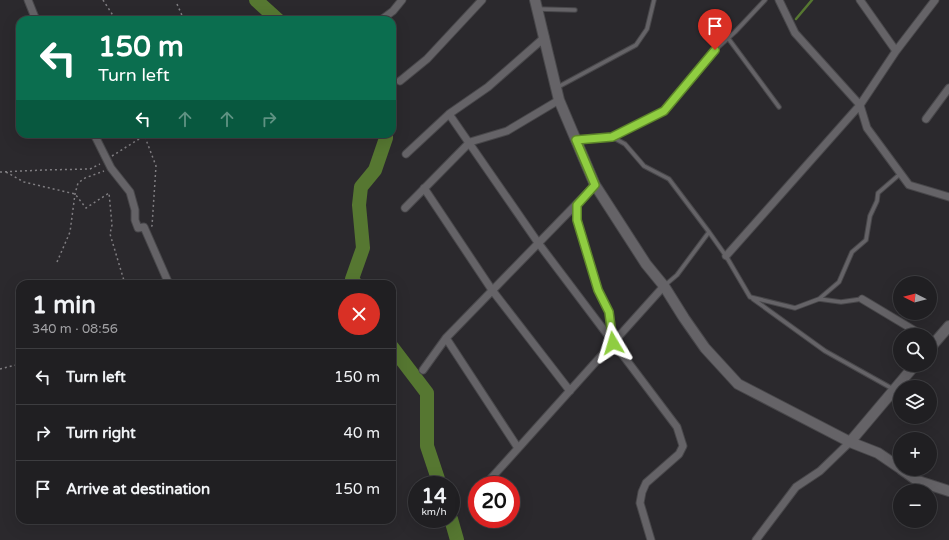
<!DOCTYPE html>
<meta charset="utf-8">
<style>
:root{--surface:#201f22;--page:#2d2c2f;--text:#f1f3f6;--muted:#a2a2a5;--line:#3d3d40}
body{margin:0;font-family:"Varela Round",sans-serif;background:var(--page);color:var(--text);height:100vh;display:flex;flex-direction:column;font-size:15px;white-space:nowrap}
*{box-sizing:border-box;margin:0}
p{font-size:13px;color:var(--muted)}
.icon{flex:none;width:22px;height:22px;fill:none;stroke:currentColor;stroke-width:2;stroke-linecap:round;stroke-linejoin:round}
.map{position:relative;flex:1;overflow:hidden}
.panel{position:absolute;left:16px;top:280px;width:380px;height:244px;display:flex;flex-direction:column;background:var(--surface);border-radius:12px;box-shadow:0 4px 16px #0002,0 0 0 1px var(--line)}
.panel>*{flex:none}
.hud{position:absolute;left:16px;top:16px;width:380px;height:122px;border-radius:12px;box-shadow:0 4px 16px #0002,0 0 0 1px var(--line);background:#0b6e4f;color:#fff;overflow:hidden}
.needle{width:26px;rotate:276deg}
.tools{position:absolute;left:893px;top:276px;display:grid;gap:8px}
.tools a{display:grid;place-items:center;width:44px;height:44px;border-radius:50%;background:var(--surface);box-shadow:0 4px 16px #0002,0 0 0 1px var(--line);font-size:20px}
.speed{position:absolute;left:408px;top:476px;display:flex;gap:8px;font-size:20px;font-weight:700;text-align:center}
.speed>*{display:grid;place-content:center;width:52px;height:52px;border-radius:50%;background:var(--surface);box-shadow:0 4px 16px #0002,0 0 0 1px var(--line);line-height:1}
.speed small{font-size:10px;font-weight:400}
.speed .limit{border:6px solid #d22;background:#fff;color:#111}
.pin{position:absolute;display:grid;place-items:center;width:34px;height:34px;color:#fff;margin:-41px -17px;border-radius:50% 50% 50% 0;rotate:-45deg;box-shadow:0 0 4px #0007}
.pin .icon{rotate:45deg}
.me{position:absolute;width:44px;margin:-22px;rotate:353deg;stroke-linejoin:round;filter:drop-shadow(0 0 3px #0008)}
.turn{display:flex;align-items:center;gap:14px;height:84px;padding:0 16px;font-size:18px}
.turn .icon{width:52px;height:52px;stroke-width:2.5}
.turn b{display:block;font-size:28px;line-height:34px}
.lanes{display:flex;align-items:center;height:38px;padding:0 16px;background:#0003;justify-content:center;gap:20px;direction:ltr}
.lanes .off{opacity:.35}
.round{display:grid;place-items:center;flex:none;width:42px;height:42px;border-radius:21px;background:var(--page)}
.overview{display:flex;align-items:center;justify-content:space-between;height:68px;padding:0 16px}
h1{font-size:24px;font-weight:800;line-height:30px}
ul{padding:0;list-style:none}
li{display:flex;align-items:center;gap:12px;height:56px;padding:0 16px;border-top:1px solid var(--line)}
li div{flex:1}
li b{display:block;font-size:15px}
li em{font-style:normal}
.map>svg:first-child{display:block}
</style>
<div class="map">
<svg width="949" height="540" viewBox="0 0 949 540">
<rect width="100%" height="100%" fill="#2b292d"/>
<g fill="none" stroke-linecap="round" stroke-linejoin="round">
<!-- stream -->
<path stroke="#567731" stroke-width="2.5" d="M796,19L812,0"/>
<!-- river -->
<path stroke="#567731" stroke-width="14" d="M256,0L278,20
M356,284L352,279L363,248L359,205L361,187L375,170L386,138V134
M392,347L427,393V446L440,485
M451,519L457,540"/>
<defs>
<path id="lane" d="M538,9L575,10
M728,38L779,107
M558,87L636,45L647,29L654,0
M612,137L625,144L644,166L669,179L709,232L726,256L750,297L795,308L819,299L841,302L862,299
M577,140L612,137L664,111L715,50L735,32L765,0
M577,205V220L598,290L609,312L612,338
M664,286L677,275L709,232
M753,299L825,351L893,389
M819,299L839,282L852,252L866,240L870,216L877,201L878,193L900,174"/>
<path id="street" d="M28,0L36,20
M779,0L795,33L860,105L867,128L909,185L949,197
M860,0L896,51
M381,20L393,11L402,0
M400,81L427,59L482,0
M449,114L539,244L677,427L683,446L679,454L646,483L642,492L640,503L651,540
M926,119L949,88
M94,134L111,168L130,192L135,210V220L138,228L144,227L169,284
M406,154L449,114L488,87L545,37
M424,188L492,290L570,391
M405,208L470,142L507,131L559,100
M726,256L860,105L896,51L935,0
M862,299L922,335
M446,338L518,448
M423,370L446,338L595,185
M485,485L664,286
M475,496L477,494
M756,540L796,487L820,471L850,442"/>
<path id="secondary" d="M535,0L559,100L595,185L646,264L664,286L684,318L705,348L738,384L850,442L878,453L900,468
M930,348L949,326
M850,442L915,365
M901,469L918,481L949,491"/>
</defs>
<!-- lane casing -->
<use href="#lane" stroke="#48474a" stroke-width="5.5"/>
<!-- street casing -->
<use href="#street" stroke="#48474a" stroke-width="9"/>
<!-- secondary casing -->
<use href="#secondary" stroke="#48474a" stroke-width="12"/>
<!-- path -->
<path stroke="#807e82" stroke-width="1.5" stroke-dasharray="2 3" stroke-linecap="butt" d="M103,0L116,20
M177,4L184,20
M145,137L156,166L152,226H150
M112,156L139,139L150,134
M0,172L44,170L90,169L100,164
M6,172L24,182L75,194L86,208L109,193L112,225L110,234L125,284
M57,262L70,232L75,194L78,183L85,178L104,171
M0,369L20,364"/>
<!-- lane -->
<use href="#lane" stroke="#656367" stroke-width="3.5"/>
<!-- street -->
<use href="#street" stroke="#656367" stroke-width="7"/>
<!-- secondary -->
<use href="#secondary" stroke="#656367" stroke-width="10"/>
</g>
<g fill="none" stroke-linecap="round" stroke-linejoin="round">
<defs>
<path id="route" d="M613,343L609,312L598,290L577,220V205L595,185L576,140L612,137L664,111L715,50"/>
</defs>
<!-- route casing -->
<use href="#route" stroke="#5d852a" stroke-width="10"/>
<!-- route -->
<use href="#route" stroke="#8fcd41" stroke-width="7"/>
</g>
</svg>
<div class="tools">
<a><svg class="needle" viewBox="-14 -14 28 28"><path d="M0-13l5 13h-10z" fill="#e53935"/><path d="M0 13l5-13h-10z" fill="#a2a2a5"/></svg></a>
<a><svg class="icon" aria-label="search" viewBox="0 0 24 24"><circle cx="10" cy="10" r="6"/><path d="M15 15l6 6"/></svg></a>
<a><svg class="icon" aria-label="layers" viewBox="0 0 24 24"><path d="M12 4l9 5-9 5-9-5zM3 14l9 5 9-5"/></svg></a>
<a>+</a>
<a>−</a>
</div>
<div class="speed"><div>14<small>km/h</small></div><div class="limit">20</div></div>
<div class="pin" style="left:715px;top:50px;background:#d93025"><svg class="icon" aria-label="arrive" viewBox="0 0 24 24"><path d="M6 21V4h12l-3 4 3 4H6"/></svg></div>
<svg class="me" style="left:613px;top:343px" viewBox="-20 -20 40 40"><path d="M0-17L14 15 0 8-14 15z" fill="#8fcd41" stroke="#fff" stroke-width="4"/></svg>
<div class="hud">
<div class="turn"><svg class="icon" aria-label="left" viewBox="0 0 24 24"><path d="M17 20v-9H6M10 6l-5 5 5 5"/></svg><div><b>150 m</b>Turn left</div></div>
<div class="lanes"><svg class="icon" aria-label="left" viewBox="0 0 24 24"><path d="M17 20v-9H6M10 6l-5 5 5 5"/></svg><svg class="icon off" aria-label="ahead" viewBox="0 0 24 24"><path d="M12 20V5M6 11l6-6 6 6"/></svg><svg class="icon off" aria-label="ahead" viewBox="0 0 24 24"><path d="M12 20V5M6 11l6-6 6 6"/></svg><svg class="icon off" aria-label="right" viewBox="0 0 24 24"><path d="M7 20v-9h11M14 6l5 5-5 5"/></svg></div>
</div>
<section class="panel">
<div class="overview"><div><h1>1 min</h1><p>340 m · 08:56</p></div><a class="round" style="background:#d93025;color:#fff"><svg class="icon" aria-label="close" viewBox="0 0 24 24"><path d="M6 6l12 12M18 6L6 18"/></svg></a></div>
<ul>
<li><svg class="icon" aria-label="left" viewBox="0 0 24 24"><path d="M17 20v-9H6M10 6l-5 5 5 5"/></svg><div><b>Turn left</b></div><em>150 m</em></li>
<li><svg class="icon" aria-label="right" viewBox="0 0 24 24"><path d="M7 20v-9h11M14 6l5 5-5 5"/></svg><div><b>Turn right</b></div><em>40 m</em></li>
<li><svg class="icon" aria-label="arrive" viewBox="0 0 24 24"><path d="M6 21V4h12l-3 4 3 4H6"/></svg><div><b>Arrive at destination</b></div><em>150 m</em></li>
</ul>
</section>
</div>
